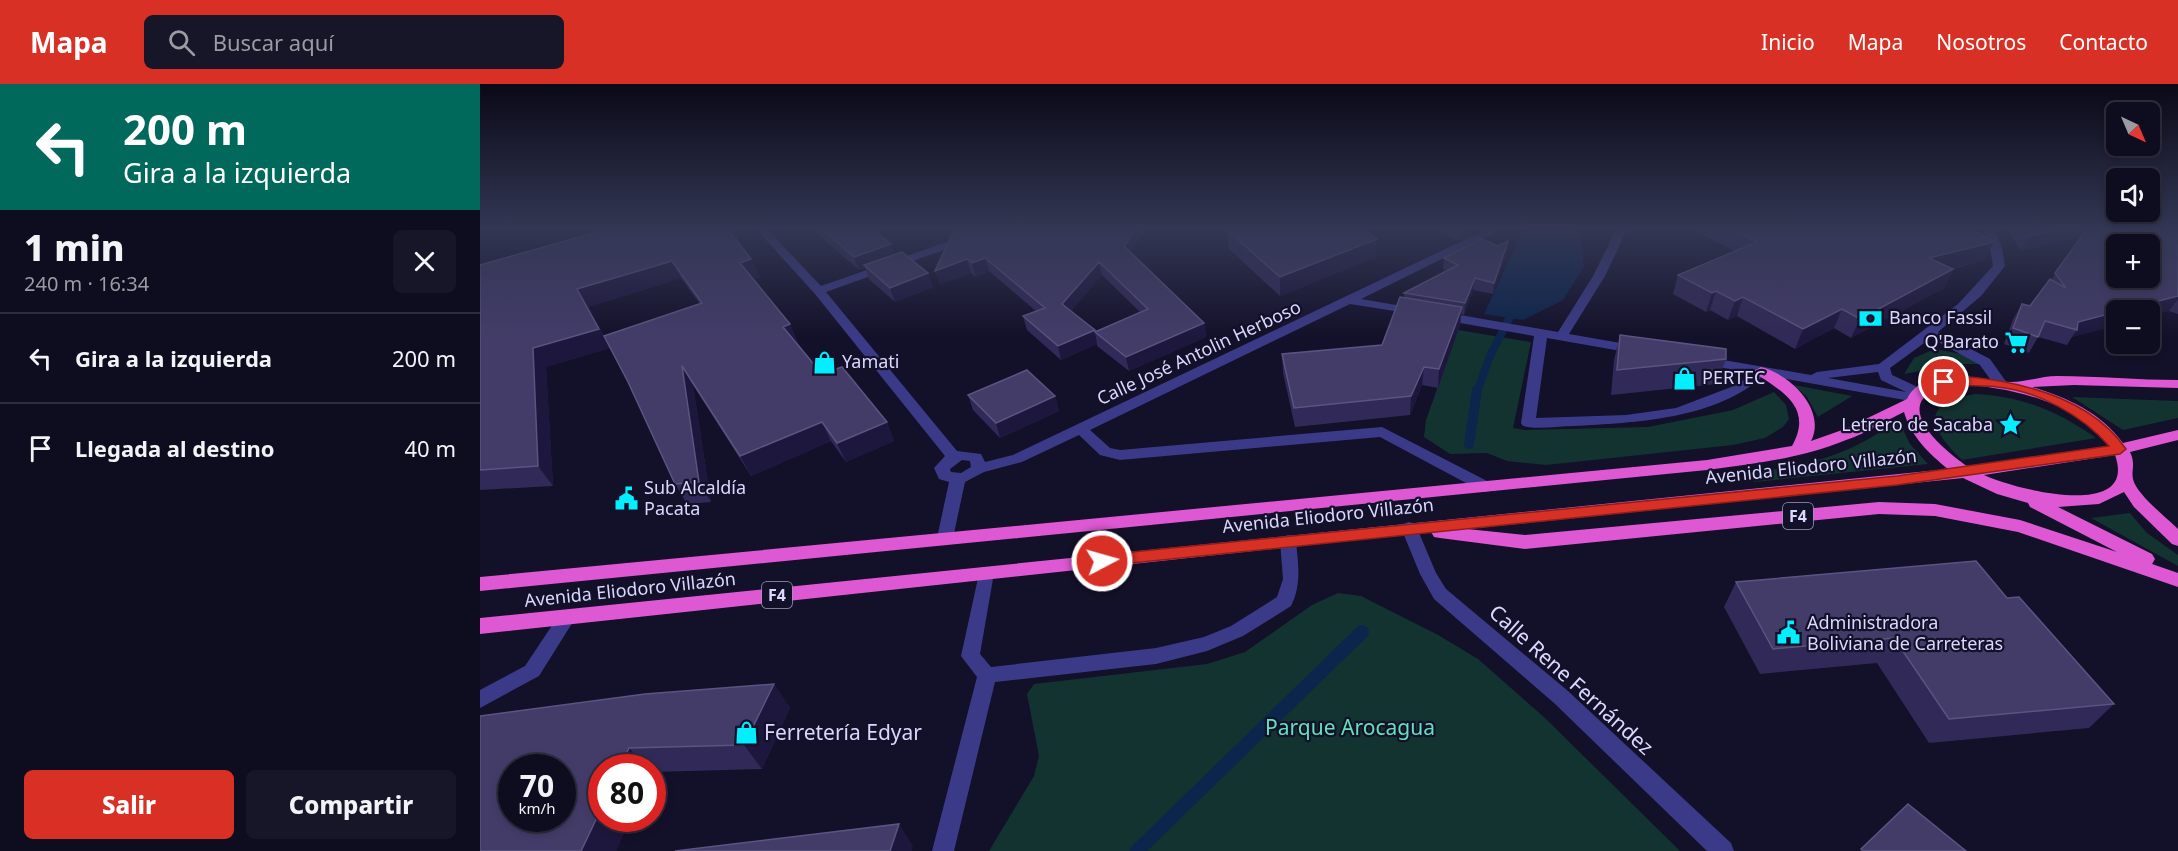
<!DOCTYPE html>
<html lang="es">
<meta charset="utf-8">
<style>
:root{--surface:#0e0c1f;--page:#171528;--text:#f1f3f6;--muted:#9b9ba4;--line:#2e2c3d;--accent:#d93025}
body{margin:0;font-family:"Noto Sans",sans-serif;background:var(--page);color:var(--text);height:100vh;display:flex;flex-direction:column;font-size:22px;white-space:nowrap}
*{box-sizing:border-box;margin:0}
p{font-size:20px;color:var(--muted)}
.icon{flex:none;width:33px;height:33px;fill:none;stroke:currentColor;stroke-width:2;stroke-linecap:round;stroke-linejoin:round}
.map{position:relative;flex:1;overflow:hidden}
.sheet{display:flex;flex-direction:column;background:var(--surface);width:480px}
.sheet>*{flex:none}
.guide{background:#00695c;color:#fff;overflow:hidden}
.needle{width:39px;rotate:136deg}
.controls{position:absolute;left:1626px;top:18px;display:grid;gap:12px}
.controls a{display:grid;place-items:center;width:54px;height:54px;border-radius:9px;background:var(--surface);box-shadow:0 3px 9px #0003,0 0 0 2px var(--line);font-size:30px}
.speed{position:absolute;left:18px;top:670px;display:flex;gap:12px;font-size:30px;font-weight:700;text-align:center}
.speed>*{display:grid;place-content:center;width:78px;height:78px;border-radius:50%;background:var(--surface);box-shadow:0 3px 9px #0003,0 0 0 2px var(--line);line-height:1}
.speed small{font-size:15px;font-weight:400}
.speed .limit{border:9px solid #d22;background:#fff;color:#111}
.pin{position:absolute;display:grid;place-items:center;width:51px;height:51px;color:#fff;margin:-26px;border:3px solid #fff;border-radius:50%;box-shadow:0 2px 6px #0007}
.me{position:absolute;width:66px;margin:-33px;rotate:84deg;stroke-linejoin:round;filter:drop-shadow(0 0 4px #0008)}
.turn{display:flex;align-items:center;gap:21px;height:126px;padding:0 24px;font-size:27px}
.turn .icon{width:78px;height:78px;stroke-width:2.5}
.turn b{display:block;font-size:42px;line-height:51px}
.round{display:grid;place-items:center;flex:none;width:63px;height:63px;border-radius:9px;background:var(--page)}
.summary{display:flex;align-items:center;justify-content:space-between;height:102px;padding:0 24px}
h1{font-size:36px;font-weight:800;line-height:45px}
.action{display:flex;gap:12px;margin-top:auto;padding:12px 24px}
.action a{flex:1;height:69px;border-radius:9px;background:var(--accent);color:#fff;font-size:24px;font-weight:800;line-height:69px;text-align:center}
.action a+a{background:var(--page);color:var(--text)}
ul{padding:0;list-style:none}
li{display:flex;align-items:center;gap:18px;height:90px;padding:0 24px;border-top:2px solid var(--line)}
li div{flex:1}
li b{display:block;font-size:22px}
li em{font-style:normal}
header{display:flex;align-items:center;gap:36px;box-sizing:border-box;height:84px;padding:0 30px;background:var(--accent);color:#fff}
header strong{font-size:28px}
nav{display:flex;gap:33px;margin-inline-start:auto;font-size:21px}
.search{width:420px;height:54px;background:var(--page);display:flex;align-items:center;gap:15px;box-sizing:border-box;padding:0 21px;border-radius:9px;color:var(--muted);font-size:22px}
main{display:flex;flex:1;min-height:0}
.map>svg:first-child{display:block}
</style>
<header>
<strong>Mapa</strong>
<div class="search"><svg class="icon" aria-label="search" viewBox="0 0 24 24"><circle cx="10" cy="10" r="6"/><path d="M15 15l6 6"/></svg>Buscar aquí</div>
<nav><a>Inicio</a><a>Mapa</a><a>Nosotros</a><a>Contacto</a></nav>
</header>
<main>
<section class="sheet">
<div class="guide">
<div class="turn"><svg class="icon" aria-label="left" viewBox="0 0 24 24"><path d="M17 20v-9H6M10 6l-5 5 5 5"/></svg><div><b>200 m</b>Gira a la izquierda</div></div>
</div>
<div class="summary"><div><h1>1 min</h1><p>240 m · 16:34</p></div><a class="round"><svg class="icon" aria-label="close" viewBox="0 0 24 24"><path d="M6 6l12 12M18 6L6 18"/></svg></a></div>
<ul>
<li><svg class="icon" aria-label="left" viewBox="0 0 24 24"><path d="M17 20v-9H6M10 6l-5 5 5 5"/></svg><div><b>Gira a la izquierda</b></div><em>200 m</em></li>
<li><svg class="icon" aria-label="arrive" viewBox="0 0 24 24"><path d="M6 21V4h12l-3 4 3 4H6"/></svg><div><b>Llegada al destino</b></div><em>40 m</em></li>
</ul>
<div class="action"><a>Salir</a><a>Compartir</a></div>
</section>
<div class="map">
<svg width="1698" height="767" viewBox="0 0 1698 767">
<rect width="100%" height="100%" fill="#131029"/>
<!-- green -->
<path fill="#133331" d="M978,246L1051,258L1033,344L1045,346L1168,343L1253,326L1294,308L1306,321L1309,335L1303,343L1285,354L1253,361L1066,381L1027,377L1007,369L970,370L944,353L946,336Z
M1455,265L1482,270L1500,280H1478L1424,290L1434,274Z
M1314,301L1372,312L1338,333L1327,313Z
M1495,310C1542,312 1578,327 1616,354L1482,376C1447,343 1441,319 1495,310Z
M1592,313L1698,317V334L1643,346Z
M1418,335L1430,360L1448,380L1275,398L1267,389C1326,382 1371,372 1418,335Z
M1650,429L1667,449L1698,471V482L1611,434Z
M858,509L881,512L958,551L998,575L1066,635L1200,767H509L554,692L559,672L547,610L554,600L727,580L765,568L832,521Z"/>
<!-- water -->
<path fill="#0c254c" d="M1043,146H1100L1104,182L1083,216L1043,236L1004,230Z"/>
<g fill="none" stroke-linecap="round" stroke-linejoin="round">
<!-- stream-far2 -->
<path stroke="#0c254c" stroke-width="8" d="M997,308L1010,272L1035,223"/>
<!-- stream-far1 -->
<path stroke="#0c254c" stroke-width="10" d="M989,360L997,306"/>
<!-- stream -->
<path stroke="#0c254c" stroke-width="14" d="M657,767L882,548"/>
<!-- minor -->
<path fill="#3b3a88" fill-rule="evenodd" d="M277,146H288L341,202L464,159H472V163L346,208L477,367L501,370L505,378L533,371L1005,146H1020L881,215L940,225V231L870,220L610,346L630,364L640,366L902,343L1011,399L1014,403L1006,408L1001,407L900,353L640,376L620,371L599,351L542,378L504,388L485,398L473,454L471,458H459L457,454L469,398L459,395L454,384L465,372L335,210ZM482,376L490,377L491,383L481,389L471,388L470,385Z
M1136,146H1147L1125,192L1089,250L1158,262L1164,266L1158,270L1067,254L1056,334L1146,331L1196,324L1259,300L1271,289L1221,280L1219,277L1221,274L1226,273L1331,291L1337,288L1399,280L1478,220L1513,182L1510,164L1504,146H1515L1522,164L1525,182L1501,212L1458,248L1510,275L1527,299L1520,303L1515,302L1500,281L1451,254L1410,284L1412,291L1442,305L1443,314L1436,318L1284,291C1238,335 1154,339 1093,342C1078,342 1058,346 1043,342L1041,339L1054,252L963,236L957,232L963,228L1078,248L1113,192ZM1398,288L1401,296L1426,308L1348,294Z
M929,438L935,440L937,444L956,489L966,505L1088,607L1251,759L1254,767H1227L1074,619L954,515L940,490L921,444L923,440Z
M808,451L814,453L816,457C818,479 822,501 811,522L763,552L727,567L676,580L515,598L474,767H452L497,593L481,572L500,485H512L514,489L500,570L511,583L676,564L724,553L751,542L797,513L803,495L800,457L802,453Z
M87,526L93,528L96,533L59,592L0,624V606L45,582L81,528Z"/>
<!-- trunk -->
<path fill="#de58d4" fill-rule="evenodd" d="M1281,283C1310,290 1347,326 1331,357L1365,345L1427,315C1444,280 1503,298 1531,298C1546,298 1562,292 1577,292C1618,292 1658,296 1698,296V304L1594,301L1552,303C1588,314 1620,328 1643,359L1698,346V356L1650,368C1656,381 1651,385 1653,395C1656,410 1687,434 1698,445V462L1692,460L1654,423L1644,408L1619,420L1578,423L1672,470L1675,475L1672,480L1698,489V503L1538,448L1455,432L1399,430L1045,465L960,454L954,453L951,448L0,550V534L1468,385C1448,369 1431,352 1424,328C1405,337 1387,349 1366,356C1322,374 1274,380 1227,386L0,507V493L1227,376L1312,362C1333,325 1304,308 1276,290L1274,287ZM1480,300C1532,304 1595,317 1629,362L1487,382C1468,369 1411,324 1457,305C1464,303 1473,302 1480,300ZM1635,371C1659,438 1530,404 1504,391ZM1483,394L1517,410L1548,419L1550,423L1637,468L1540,436L1455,420L1399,418L1045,451L987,445Z"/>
</g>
<!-- wall -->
<path fill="#312957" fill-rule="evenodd" d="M124,146L280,193L273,195L310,240L318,259H317L342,290L407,338L414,357L366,378L351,357L271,392L213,301L231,418L207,420L195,400L148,298L130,264L66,283L73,402L0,406V178L1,181ZM201,194L220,220L124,252L108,223Z
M333,146H394L415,171L448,189L453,203L415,218L389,195L385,184L379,186Z
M474,146L664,149L650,168L724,239L726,253L649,287L617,262V260L581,276L547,246L543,232L556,227L509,187L496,193L491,189L460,200L455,187ZM622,191L660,228L616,247L591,227Z
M747,146L896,173L800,212L749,165Z
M961,146H990L989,151L978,157Z
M1214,146H1494L1514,158L1504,176L1473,185L1464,204L1371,254L1354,244L1315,265L1257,232L1248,236L1230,226L1226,228L1193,210L1198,191L1254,167Z
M1528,146H1698V230L1689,227L1636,226V241L1592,253L1587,261L1558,253L1549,269L1524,260L1533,235L1542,220L1550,222L1571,196L1603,151L1541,167Z
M1028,157L1027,168L1013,210L993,206L984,231L981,230L980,241L958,304L942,301L930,331L815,343L803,289L802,270L902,261L924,213V209L967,187L963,185L964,174L1018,162Z
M1140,251L1246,275L1237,300L1131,311L1134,276Z
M488,311L575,312L579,327L520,354L493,326Z
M1256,498L1527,514L1634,620L1609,644L1449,659L1397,579L1280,590L1244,523Z
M294,600L310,624L282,685L172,688V684H122V735H150L136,767H0L165,610Z"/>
<!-- shaded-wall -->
<path fill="#1d173d" d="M655,146H664V149L646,175L644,162Z
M979,146H990L989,151L978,157Z
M1572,146H1608L1605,150L1541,167L1549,152Z
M897,155L896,173L800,212V193Z
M1028,157L1027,168L1013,210L1014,199Z
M1514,158L1504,176L1441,193L1449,174Z
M411,160L416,173L384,181L385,184L379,186L374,173Z
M505,174L509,187L496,193L492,179Z
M271,175L280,193L268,196L260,179Z
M487,175L491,189L460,200L455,187Z
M192,177L201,194L108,223L130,264L66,283L73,402L58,382L53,264L97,205Z
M619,178L622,191L585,234L582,220Z
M1473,185L1464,204L1371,254L1380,235Z
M448,189L453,203L415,218L410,204Z
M995,194L993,206L984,231L985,219Z
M1236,207L1230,226L1226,228L1232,209Z
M1698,212V215L1689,227L1670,232V226H1644Z
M1263,213L1257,232L1248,236L1255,217Z
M982,223L980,241L958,304L959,285Z
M1362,225L1354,244L1315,265L1323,245Z
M1636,228V241L1592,253L1597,246L1598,238Z
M724,239L726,253L649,287L646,273Z
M310,240L318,259L311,261L303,243Z
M615,246L616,249L615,248L617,260L581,276L578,262Z
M202,282L213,301L231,418L219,398Z
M944,283L942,301L930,331L931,312Z
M575,312L579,327L520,354L516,339Z
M342,338L351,357L271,392L260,372Z
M407,338L414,357L366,378L357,359Z
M294,600L310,624L282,685L264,661Z
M149,664L167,684H140Z
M122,723V735H150L136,767H101Z
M419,740L433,762L432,767H410Z"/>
<!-- building -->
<path fill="#433c69" stroke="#5b5480" stroke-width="1.5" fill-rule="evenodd" d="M124,146H249L271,175L260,179L310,240L303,243L342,290L362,283L407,338L357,359L342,338L260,372L202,282L219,398L195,400L148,298L124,252L222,219L192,177L97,205L119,245L53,264L58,382L0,386V180V181Z
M343,146H394L411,160L374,173Z
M474,146H655L644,162L724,239L646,273L615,248L668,225L619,178L582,220L615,246L578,262L543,232L565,224L505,174L492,179L487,175L455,187Z
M747,146H885L897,155L800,193Z
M1255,146H1494L1514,158L1449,174L1473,185L1380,235L1362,225L1323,245L1263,213L1255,217L1236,207L1232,209L1198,191L1277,158Z
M1546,146H1572L1549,152Z
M1606,146H1698V212L1644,226H1636V228L1598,238L1597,246L1565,237L1558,253L1533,244L1542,220L1550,222L1570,195L1586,204L1575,189ZM1636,160H1670V194H1636Z
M1002,155L1018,162L1028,157L1014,199L995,194L985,219L924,209L978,181L964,174Z
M422,168L448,189L410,204L384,181Z
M920,213L982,223L959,285L944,283L931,312L814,324L802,270L902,261Z
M1140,251L1246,265V275L1137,286Z
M547,286L575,312L516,339L488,311Z
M1496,477L1527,514L1539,513L1634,620L1469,635L1414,554L1293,565L1256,498Z
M294,600L264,661L149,664L140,684H122V723L101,767H0V632L165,610ZM32,684H82V735H32Z
M1428,720L1486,767H1383L1381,765Z
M419,740L410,767H195Z"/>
<!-- sky -->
<linearGradient id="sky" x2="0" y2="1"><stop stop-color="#0a0917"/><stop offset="0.57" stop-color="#333754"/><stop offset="1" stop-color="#333754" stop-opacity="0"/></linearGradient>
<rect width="1698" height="254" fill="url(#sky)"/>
<!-- route -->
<path fill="#d93025" stroke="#8d1f18" stroke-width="1.5" d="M1480,292C1540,297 1610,313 1646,365L1640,370L1417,401L622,482L614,477L622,471L1417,392L1629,362C1602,331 1558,307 1517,303C1505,301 1463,303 1458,298Z"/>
<!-- icons -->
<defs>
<symbol id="bank-bare" viewBox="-9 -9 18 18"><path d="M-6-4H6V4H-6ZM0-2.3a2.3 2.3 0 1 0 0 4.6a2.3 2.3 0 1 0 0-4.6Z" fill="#03eeff" stroke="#131029" stroke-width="2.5" paint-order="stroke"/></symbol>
<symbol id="supermarket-bare" viewBox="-9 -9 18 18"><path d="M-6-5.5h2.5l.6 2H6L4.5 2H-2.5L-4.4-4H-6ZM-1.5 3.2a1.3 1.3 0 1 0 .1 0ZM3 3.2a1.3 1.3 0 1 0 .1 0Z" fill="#03eeff" stroke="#131029" stroke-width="2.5" paint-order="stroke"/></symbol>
<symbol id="shop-bare" viewBox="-9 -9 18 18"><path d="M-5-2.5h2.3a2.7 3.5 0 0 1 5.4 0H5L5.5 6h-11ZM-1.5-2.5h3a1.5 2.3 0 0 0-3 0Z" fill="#03eeff" stroke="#131029" stroke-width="2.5" paint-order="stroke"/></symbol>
<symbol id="sight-bare" viewBox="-9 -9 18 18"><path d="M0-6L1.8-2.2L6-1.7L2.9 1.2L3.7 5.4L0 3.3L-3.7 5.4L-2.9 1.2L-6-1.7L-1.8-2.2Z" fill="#03eeff" stroke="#131029" stroke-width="2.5" paint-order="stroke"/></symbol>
<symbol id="civic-bare" viewBox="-9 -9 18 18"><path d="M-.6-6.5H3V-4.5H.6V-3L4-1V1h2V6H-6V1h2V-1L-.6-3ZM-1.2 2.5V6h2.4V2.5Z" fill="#03eeff" stroke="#131029" stroke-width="2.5" paint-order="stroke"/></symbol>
</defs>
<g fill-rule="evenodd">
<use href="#bank-bare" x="1374" y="218" width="33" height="33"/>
<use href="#supermarket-bare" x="1520" y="242" width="33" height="33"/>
<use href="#shop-bare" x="328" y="262" width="33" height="33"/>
<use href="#shop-bare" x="1188" y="278" width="33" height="33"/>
<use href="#sight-bare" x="1514" y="324" width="33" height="33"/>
<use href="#civic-bare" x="130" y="398" width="33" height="33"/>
<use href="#civic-bare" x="1292" y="532" width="33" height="33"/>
<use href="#shop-bare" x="250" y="632" width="33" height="33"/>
</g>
<g text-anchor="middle" stroke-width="4.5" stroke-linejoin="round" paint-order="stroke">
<!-- shield labels -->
<g fill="#131029" stroke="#9f9bbf" stroke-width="1.5">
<rect x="1303" y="419" width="30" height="26" rx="4.5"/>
<rect x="282" y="498" width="30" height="26" rx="4.5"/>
</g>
<g font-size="16" font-weight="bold" fill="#dbd7ff">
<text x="1318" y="438">F4</text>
<text x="297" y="517">F4</text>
</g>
<!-- poi labels -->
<g font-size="18" fill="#dbd7ff" stroke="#131029" text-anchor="start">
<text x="1409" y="240">Banco Fassil</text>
<text x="1519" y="264" text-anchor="end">Q'Barato</text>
<text x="362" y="284">Yamati</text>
<text x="1222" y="300">PERTEC</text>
<text x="1513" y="347" text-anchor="end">Letrero de Sacaba</text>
<text x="164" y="410">Sub Alcaldía<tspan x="164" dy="21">Pacata</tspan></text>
<text x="1327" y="545">Administradora<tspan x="1327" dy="21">Boliviana de Carreteras</tspan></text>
</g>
<!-- street labels -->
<g font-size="18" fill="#dbd7ff" stroke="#131029">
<text transform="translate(719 269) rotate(-25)" y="6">Calle José Antolin Herboso</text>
<text transform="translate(1331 383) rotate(-6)" y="6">Avenida Eliodoro Villazón</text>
<text transform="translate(848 432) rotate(-6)" y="6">Avenida Eliodoro Villazón</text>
<text transform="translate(150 506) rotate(-6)" y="6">Avenida Eliodoro Villazón</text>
</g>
<!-- near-street labels -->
<g font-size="21" fill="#dbd7ff" stroke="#131029">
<text transform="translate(1091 596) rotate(42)" y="7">Calle Rene Fernández</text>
</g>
<!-- near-park labels -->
<g font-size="21" fill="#61e2bd" stroke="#131029">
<text x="870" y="651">Parque Arocagua</text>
</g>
<!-- near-poi labels -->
<g font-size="21" fill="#dbd7ff" stroke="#131029" text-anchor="start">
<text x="284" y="656">Ferretería Edyar</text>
</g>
</g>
</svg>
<div class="controls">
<a><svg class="needle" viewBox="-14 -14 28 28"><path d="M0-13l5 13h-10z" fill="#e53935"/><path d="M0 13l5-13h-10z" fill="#9b9ba4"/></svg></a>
<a><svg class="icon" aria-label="sound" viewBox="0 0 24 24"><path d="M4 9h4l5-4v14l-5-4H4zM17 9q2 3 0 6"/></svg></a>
<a>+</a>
<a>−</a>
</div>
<div class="speed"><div>70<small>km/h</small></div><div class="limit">80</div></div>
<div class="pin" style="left:1464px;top:298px;background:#d93025"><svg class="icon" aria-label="arrive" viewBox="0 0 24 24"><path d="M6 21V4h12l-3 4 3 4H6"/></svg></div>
<svg class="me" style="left:622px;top:477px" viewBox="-20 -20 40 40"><circle r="17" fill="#d93025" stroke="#fff" stroke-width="3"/><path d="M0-11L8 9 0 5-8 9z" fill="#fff"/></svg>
</div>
</main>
